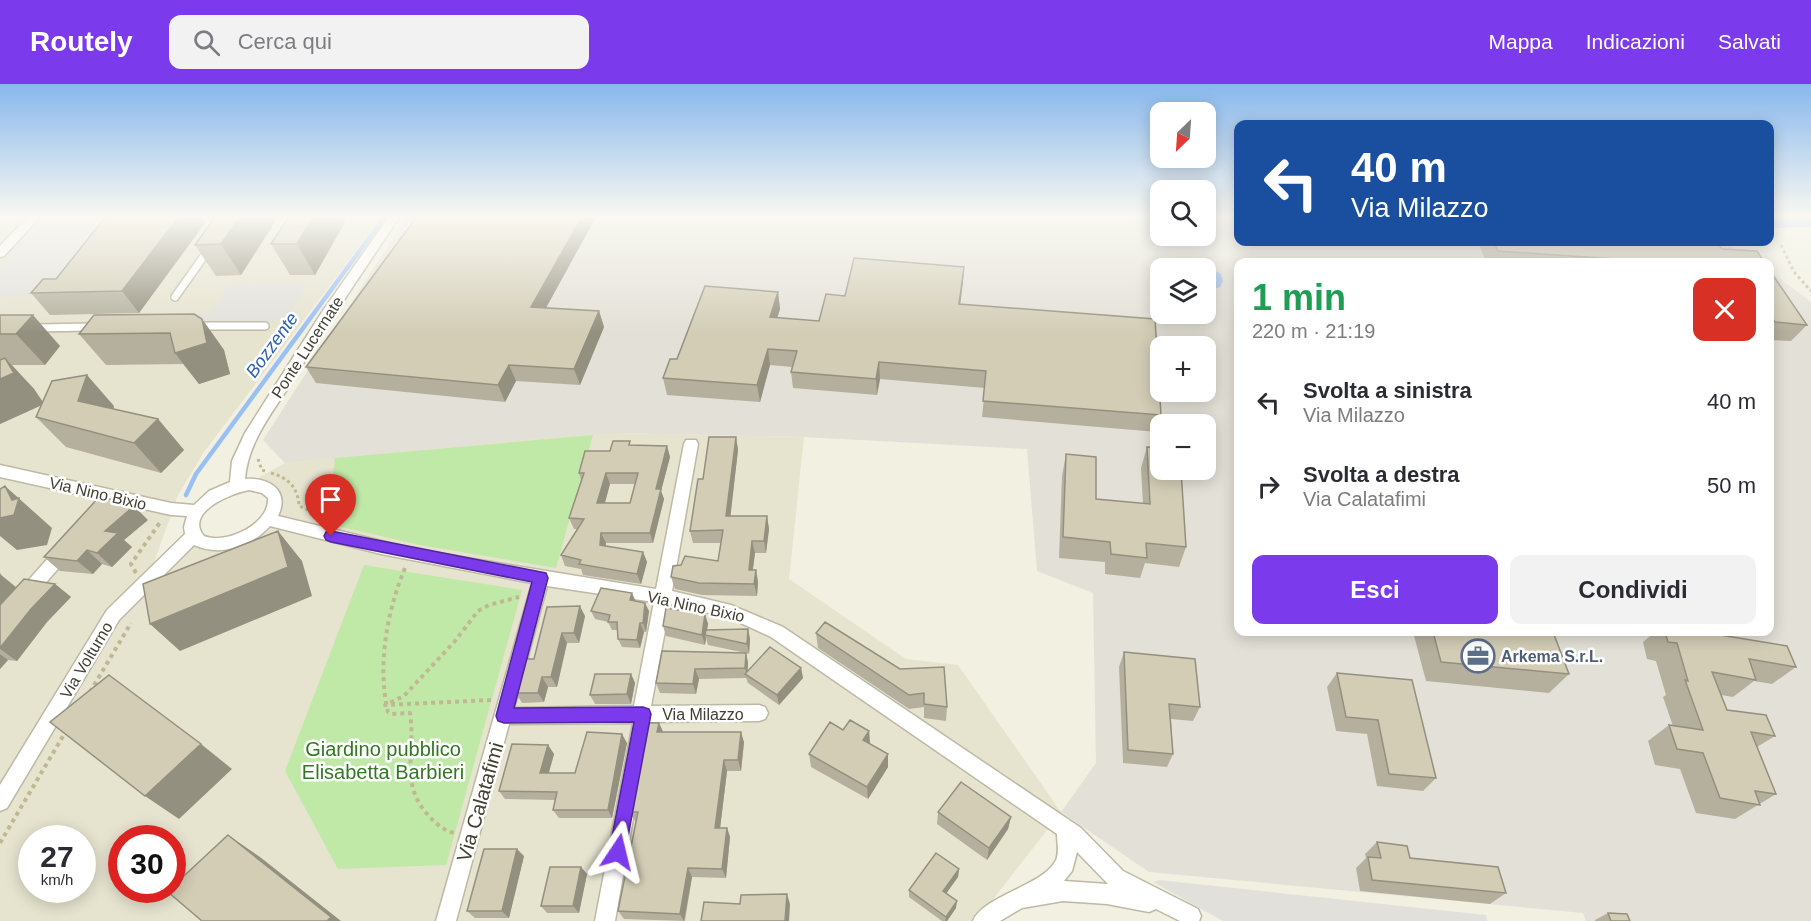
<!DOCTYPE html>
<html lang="it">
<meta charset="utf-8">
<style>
:root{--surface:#fff;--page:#f2f2f3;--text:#2b2b33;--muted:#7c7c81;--accent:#7c3aed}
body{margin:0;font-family:Arial,sans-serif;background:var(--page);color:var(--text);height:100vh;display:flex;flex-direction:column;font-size:22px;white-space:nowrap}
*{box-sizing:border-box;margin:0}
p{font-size:20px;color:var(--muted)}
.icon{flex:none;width:33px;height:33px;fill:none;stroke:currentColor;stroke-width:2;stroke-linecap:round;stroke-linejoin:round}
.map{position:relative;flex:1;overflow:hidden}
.side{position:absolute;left:1234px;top:174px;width:540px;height:378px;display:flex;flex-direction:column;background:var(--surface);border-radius:12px;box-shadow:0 3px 15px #0003}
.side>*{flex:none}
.banner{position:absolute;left:1234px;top:36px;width:540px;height:126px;border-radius:12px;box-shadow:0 3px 15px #0003;background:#1a4fa0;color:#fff;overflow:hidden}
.needle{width:39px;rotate:205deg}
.tools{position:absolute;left:1150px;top:18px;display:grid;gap:12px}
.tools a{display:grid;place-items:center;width:66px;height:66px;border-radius:12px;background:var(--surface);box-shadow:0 3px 15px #0003;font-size:30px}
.speed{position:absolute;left:18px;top:741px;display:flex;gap:12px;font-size:30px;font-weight:700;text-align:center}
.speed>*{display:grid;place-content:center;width:78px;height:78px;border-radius:50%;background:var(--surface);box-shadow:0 3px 15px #0003;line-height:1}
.speed small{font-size:15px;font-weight:400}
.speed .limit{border:9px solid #d22;background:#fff;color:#111}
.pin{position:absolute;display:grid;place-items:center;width:51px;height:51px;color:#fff;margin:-62px -26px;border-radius:50% 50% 50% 0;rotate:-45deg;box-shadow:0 0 6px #0007}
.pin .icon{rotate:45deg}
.me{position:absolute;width:66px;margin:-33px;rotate:10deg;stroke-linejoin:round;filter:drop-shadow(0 0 4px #0008)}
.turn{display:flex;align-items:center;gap:21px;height:126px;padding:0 18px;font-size:27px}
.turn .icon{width:78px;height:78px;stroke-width:2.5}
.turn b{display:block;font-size:42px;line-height:51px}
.round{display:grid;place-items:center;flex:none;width:63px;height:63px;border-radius:12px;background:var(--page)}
.head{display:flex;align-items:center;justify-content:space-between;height:102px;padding:0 18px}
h1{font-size:36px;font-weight:700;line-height:45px;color:#1e9e55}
.primary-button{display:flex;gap:12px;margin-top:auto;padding:12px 18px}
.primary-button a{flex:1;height:69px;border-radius:12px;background:var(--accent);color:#fff;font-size:24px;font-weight:700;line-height:69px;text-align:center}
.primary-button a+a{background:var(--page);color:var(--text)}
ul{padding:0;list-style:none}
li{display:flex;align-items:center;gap:18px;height:84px;padding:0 18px}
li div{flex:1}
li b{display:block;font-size:22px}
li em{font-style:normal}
header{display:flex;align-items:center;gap:36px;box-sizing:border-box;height:84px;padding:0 30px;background:var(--accent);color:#fff}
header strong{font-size:28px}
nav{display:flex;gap:33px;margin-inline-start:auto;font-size:21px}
.search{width:420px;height:54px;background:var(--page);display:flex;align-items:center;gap:15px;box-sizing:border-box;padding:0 21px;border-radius:12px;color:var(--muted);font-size:22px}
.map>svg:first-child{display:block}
</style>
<header>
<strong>Routely</strong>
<div class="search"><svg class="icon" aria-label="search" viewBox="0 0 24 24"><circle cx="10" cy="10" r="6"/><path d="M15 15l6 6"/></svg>Cerca qui</div>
<nav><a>Mappa</a><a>Indicazioni</a><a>Salvati</a></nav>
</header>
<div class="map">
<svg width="1811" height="837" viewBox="0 0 1811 837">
<rect width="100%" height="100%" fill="#f2f0e1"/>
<!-- residential -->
<path fill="#e6e3cf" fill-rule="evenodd" d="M0,131H20L31,135L48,131H383L204,368L178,411L147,498L110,531L0,703Z
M615,349L804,353L789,495L906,575L958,581L1061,728L981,831L973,837H0V723L116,530L195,461L209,467L234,465L251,460L271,443L279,431L280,421L271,407L240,404L285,379L543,353ZM32,754H82V806H32ZM122,754H172V806H122Z"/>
<!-- industrial -->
<path fill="#e3e0d7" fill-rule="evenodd" d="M408,131H1161V152H1206V131H1239V158H1724L1758,178H1239V548H1770V187L1811,218V837H1586L1583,829L1149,788L1061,728L1096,679L1093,509L1037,487L1027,365L804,353L615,349L543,354L285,379L263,356ZM1161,184H1206V230H1161ZM1161,262H1206V308H1161ZM1161,340H1206V386H1161Z"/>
<!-- green -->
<path fill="#c0e9a7" d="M593,351L556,484L420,461L328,440L335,374Z
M364,481L522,506L446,781L338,785L285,687Z"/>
<!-- parking -->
<path fill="#e2e0db" d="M119,138L63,211L0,213V182L36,140Z
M228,201H306L287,235H275L274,238H186L191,231L210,230Z
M1159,796L1486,831L1487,837H1223L1153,798Z"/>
<!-- water -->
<path fill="#99bff4" d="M1193,180L1204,181L1221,190L1223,197L1220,203L1206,208V184H1182Z"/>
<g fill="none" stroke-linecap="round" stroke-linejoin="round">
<!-- stream -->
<path stroke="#99bff4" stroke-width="4.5" d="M186,411L196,390L386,131"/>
<!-- river -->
<path fill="#99bff4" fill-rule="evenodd" d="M1770,131H1811V143L1770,144Z"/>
<defs>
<path id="lane" d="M175,213L209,165
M197,242H265
M35,244L92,243"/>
<path id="street" d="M390,131H401C363,187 325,243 290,301C271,330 248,359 245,395C270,393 290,407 278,432L419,466L656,505L684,360L686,356H696L698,360L672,507L731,521L783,543L1081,744L1123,787L1198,825L1201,832L1199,837H1180L1156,825L1149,828L1107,820L1063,817L1022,824L1000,837H973C983,812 1041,802 1055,778C1060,771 1057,759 1057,750L771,553L730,534L670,520L651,622L759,621L765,623L768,629L765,635L759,637L650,638L615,837H595L633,639L509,640L456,837H436L532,499L381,470L270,442C251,463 220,473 194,461L119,536L7,724L0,727V701L107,526L185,450L184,443L187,432L171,431L0,393V381L171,419L194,421L209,407L230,398L232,377L245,349L322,228ZM249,406L262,409L268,414C270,440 226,461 204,452C184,428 232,409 249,406ZM547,502L654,518L634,622L514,624ZM1077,768L1108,800L1064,797L1072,787Z
M29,132H37L39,134L4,172L0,173V162Z
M65,460L71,462L73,466L71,470L6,544L0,546V528L59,462Z"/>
</defs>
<!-- lane casing -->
<use href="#lane" stroke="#bdb9a4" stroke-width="10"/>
<!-- street casing -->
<use href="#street" stroke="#bdb9a4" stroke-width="3"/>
<!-- path-far1 -->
<path stroke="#c0b894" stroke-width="3" stroke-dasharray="3 3" stroke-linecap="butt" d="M1781,161L1794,188L1811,207
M258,375L262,386L265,387
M271,389C289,394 298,404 299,422L323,432L321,434"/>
<!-- path -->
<path stroke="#c0b894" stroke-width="4" stroke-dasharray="4 4" stroke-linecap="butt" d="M405,484C387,527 377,582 388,628L392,630L410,629C416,668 399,699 428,731C435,739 443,746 454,749
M136,489L131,480L161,437
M90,608L131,539
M491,616L385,621L404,612L455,557L478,527L489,521L519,513
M0,759L66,647"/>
<!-- lane -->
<use href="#lane" stroke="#fff" stroke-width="7"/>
<!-- street -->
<use href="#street" fill="#fff" fill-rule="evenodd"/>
</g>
<!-- wall -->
<path fill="#b5b09d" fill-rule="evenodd" d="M418,131H597L546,224L599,227L604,243L580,301L516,297L505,318L316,299L306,283Z
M275,138L241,191L216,192L195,161Z
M345,138L315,191H290L271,160Z
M205,139L139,229L50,231L31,209L56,195Z
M1478,158H1717L1722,165L1764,178H1486Z
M964,183L960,220L1161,331L1157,348L982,333L985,304L880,295L877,311L793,304L791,288L792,283L770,281L760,318L667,311L663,294L677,275L778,208L780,225L777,234L819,237L845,212Z
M1770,187L1807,241L1791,257L1770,256Z
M0,231L60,262L45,281H12L34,305L43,318L114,322L113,325L158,335L184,366L161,389L66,363L36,333L42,321L0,340Z
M202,235L224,266L230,290L199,300L183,280L106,281L79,250Z
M736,353L738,366L730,432H767L769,445L766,469H755L753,486H756L758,498L757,512L702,511L675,505L671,493L681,481L718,477L721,459H693L690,447L703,395Z
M631,361L667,362L670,373L661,407L664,415L653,459H606L605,462L643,468L647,478L641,500L583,491L581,485L565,482L561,471L577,445H574L569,434L581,396L579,389L610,367ZM610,400H635L630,419H605Z
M1147,363L1186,463L1179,483L1145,479L1140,494L1105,490V478L1059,474L1062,392L1066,370L1096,415L1143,420L1141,384Z
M148,436L124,456L132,463L112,483L102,480L93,490L60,487L44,473Z
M0,489L1,491L16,503L55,500L71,513L47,538L17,577L8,576L0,585Z
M636,517L649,527L646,548H644L640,564L622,563L618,555V546H612L608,538L595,535L591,527Z
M547,523L585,532L579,559H567L557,603H548L544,618L522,619L516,609L534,575Z
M705,530L708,540L707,546L748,545L750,555L749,570L746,569L748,579V587L801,584L803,594L779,621L748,599L746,594L699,595L696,610L660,609L656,599L662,567L746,569L708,561L706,554L705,561L666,552L663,542Z
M825,538L947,623L946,637L924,634V623L909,625L818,564L816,549Z
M1413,548H1553L1569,590L1549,609L1426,597Z
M1655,548H1702L1796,583L1772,600L1754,597L1733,613L1721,611L1727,626L1775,652L1757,663L1776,710L1735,735L1696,729L1680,685L1655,681L1648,657L1669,641L1673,642L1663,613L1666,611L1656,577L1647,575L1643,558Z
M1124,568L1200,623L1193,637L1171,635L1173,670L1167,683L1123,679L1119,583Z
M1337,589L1436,694L1423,707L1377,702L1367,650L1336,647L1327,603Z
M631,590L635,599L631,620H595L590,611Z
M659,639L663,648L744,658L741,687H727L720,744H727L730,753L726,794L692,793L685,837L624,835L618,827L636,738L629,728Z
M869,647L870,660L888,683L868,715L811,683L809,670Z
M627,659L612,734H559L553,726L555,716L505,715L499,707L548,661L554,670L549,689H575Z
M938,728L1011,733L1008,745L987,776L937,740Z
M1377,758L1410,774L1506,809L1490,820L1360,807L1356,784L1366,774L1365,770Z
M524,772L509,834H475L467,827Z
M959,785L958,793L946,809L956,824L947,837H942L909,813V806Z
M587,790L579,829H547L541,822Z
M1608,829L1630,837H1595V836Z"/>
<!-- shaded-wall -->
<path fill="#94907f" d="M180,131H200L205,139L139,229L122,207Z
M241,131H272L275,138L241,191L221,160Z
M314,131H342L345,138L315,191L297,160Z
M583,131H597L537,240L531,223Z
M964,183L963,199L958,237L959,220Z
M778,208L780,225L772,250L770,233Z
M599,227L604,243L580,301L574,285Z
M33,231L60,262L45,281L16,250Z
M202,235L224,266L230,290L199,300L175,269Z
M768,265L770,281L760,318L757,301Z
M5,274L34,305L44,320L0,340V295Z
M879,278L880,295L877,311L876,295Z
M509,281L516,297L505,318L498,301Z
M87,291L114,322L106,348L78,317Z
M158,335L184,366L161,389L134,359Z
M736,353L738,366L729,445L726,432Z
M667,362L670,373L661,407L664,415L653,459L650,449L656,405Z
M606,389L610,400L602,429L597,419Z
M5,402L52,444L47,461L17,466L0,452V434L12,416Z
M134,422L148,436L124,456L132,463L112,483L97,469L105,447Z
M767,432L769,445L766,469L764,457Z
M278,447L302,477L312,512L180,567L150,540Z
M601,449L606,459L605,472L600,461Z
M752,457L755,469L751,498L749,486Z
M87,466L102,480L93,490L77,477Z
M643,468L647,478L641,500L637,490Z
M756,486L758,498L757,512L754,500Z
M0,489L1,491L18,505L0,525Z
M55,500L71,513L47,538L17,577L0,565V564L31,525Z
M632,509L636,518L630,516Z
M645,519L649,527L646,548L643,539Z
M580,522L585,532L579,559L574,549Z
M705,530L708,540L706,552L705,551L706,554L705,561L702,551Z
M640,539L644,548L640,564L637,556Z
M748,545L750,555L749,570L747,560Z
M562,549L567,559L557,603L551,593Z
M746,569L748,579L747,591L745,584Z
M0,570L8,576L0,585Z
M801,584L803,594L779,621L777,611Z
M695,585L699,595L696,610L693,600Z
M631,590L635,599L631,620L627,610Z
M542,593L548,603L544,618L538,609Z
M659,639L664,650L657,648Z
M869,647L870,660L863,656Z
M741,648L744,658L741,687L738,676Z
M622,650L627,659L612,734L608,726Z
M201,660L232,685L179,735L145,712Z
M548,661L554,670L546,698L540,689Z
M888,670V683L868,715L867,703Z
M724,676L727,687L719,753L715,744Z
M1011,733L1008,745L987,776L989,764Z
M727,744L730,753L726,794L722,785Z
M228,751L260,773L341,837H327Z
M517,765L524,772L509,834L502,827Z
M581,783L587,790L579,829L573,822Z
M688,784L692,793L684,837L680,830Z
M959,785L958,793L943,814V807Z
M787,810L790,820L789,837H785Z
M957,817L956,824L947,837H945L946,833Z"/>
<!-- building -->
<path fill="#d3cdb6" stroke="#94907f" stroke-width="1.5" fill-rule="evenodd" d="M107,131H180L122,207L31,209L43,195H56Z
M216,131H241L221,160L195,161Z
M290,131H314L297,160H271Z
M418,131H583L531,223L599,227L574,285L509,281L498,301L306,283Z
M1494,158H1717L1722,165L1757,167L1764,178H1661L1498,167Z
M854,174L964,183L959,220L1155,235L1161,331L983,317L986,287L879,278L876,295L791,288L797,267L768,265L757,301L663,294L670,275H677L705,202L778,208L770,233L819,237L826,210L845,212Z
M1770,187L1807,241L1775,238L1770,231Z
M194,230L202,235L207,259L175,269L170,249L79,250L94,231Z
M0,231H33L16,250H0Z
M5,274L14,289L0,295V276Z
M87,291L78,317L158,335L134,359L36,333L52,297Z
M709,353H736L726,432H767L764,457H752L749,486H756L754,500L699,499L671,493L673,482L681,481L685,472L718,477L723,446L690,447L698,395H703Z
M613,357H630L629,361L667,362L656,405H661L650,449H601L600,461L643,468L637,490L579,480L581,476L561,471L584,435L569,434L584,389H579L585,367H610ZM606,389H638L630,419H597Z
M1147,363L1161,364V386H1181L1186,463L1146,459L1147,474L1111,470L1110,458L1063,453L1066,370L1096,373V415L1150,420Z
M5,402L12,416L19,414L14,431L0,434V405Z
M100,412L134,422L105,447L118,449L97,469L87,466L77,477L44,473Z
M278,447L288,483L150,540L143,500Z
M24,495L55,500L31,525L0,564V521Z
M601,504L632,509L630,516L645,519L643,539H640L637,556L618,555L617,538H608L610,531L591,527Z
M580,522L574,549H562L551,593H542L538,609H516L525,575H534L547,523Z
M666,524L705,530L702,551L663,542Z
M825,538L900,585L944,583L947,623L924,620V609L909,611L816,549Z
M748,545L747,560L705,551L706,546Z
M1433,548H1553L1569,590L1441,578Z
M1665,548H1702L1787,562L1796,583L1749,575L1756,596L1712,588L1727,626L1766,631L1775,652L1751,648L1776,710L1755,707L1760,721L1720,714L1703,669L1677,665L1669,641L1703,646L1685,596L1688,597L1677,559L1668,558Z
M770,563L801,584L777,611L745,590Z
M662,567L746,569L745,584L695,585L693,600L656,599Z
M1124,568L1195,575L1200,623L1169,620L1173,670L1128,666Z
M1337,589L1412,596L1436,694L1389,690L1378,636L1346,633Z
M595,590H631L627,610L590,611Z
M109,591L201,660L145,712L50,638Z
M850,636L869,647L863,656L888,670L867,703L809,670L830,638L843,646Z
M645,639H659L657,648H741L738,676H724L715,744H727L722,785L688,784L680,830L618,827L638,728H629Z
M587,648L622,650L608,726H553L557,708L499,707L512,660L548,661L540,689H575Z
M961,698L1011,733L989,764L938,728Z
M228,751L331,833L327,837H202L168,808L170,806H172V803Z
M1377,758L1407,762L1410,774L1498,783L1506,809L1372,796L1368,773L1381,774Z
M484,765H517L502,827H467Z
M936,769L959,785L943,807L957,817L946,833L909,806Z
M550,783H581L573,822H541Z
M787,810L785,837H701L704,818L740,820L741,811Z
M1608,829L1627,830L1630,837H1611Z"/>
<!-- sky -->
<linearGradient id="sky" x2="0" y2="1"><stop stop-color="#88b8ed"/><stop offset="0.53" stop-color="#f9f8f2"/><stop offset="1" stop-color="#f9f8f2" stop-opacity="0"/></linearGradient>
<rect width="1811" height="249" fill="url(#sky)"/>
<!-- route -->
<path fill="#7c3aed" stroke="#51269a" stroke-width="1.5" d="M331,447L546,489L548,494L514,624L643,623L649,625L651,630L624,774L618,777L612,774L609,768L634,638L504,639L498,637L496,632L532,498L331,458L326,456L324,452L326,448Z"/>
<!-- icons -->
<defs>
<symbol id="office-ring" viewBox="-11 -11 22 22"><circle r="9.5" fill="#fff" stroke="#5c6f8a" stroke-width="1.5"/><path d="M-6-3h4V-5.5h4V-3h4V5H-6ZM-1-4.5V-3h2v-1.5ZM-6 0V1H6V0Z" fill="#5c6f8a"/></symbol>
</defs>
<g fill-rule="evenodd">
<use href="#office-ring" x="1459" y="553" width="38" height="38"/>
</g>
<g text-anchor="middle" stroke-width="5" stroke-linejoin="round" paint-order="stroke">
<!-- street labels -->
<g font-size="16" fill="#434032" stroke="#fff">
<text transform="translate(307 263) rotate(-57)" y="6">Ponte Lucernate</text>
<text transform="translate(98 409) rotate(13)" y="6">Via Nino Bixio</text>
<text transform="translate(696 522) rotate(12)" y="6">Via Nino Bixio</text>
<text transform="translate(86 576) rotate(-59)" y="6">Via Volturno</text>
<text x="703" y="636">Via Milazzo</text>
</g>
<!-- service labels -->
<g font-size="16" font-weight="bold" fill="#4e5e75" stroke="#fff" text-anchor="start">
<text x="1501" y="578">Arkema S.r.L.</text>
</g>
<!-- water labels -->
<g font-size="18" font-style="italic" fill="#265fb4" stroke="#fff">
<text transform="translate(272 261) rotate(-54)" y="6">Bozzente</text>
</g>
<!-- near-park labels -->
<g font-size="20" fill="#347723" stroke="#fff">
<text x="383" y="672">Giardino pubblico<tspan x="383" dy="23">Elisabetta Barbieri</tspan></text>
</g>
<!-- near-street labels -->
<g font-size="20" fill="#434032" stroke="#fff">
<text transform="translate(480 718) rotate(-74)" y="7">Via Calatafimi</text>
</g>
</g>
</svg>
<div class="tools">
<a><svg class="needle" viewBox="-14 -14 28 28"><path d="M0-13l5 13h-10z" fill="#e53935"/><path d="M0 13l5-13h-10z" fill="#7c7c81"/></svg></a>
<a><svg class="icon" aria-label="search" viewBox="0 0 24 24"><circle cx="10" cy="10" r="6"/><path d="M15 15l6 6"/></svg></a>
<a><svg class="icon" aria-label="layers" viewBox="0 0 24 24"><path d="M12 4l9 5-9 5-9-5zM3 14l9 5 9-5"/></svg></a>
<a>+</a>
<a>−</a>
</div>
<div class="speed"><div>27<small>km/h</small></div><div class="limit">30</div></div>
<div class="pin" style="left:331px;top:452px;background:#d93025"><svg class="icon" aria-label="arrive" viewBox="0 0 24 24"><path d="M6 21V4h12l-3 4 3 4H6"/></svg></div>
<svg class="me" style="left:618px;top:768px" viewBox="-20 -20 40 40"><path d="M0-17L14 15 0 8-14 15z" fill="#7c3aed" stroke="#fff" stroke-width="4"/></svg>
<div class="banner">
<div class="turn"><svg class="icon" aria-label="left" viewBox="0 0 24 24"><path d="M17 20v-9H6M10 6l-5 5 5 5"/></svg><div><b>40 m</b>Via Milazzo</div></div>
</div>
<section class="side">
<div class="head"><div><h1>1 min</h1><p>220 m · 21:19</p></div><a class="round" style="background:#d93025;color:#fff"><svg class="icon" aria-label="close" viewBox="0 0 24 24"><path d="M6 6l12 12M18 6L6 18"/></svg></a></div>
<ul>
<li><svg class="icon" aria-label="left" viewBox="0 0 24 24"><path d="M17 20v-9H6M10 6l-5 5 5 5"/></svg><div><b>Svolta a sinistra</b><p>Via Milazzo</p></div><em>40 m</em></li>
<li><svg class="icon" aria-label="right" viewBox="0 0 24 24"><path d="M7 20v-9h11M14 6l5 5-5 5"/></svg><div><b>Svolta a destra</b><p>Via Calatafimi</p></div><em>50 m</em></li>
</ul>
<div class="primary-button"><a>Esci</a><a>Condividi</a></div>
</section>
</div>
